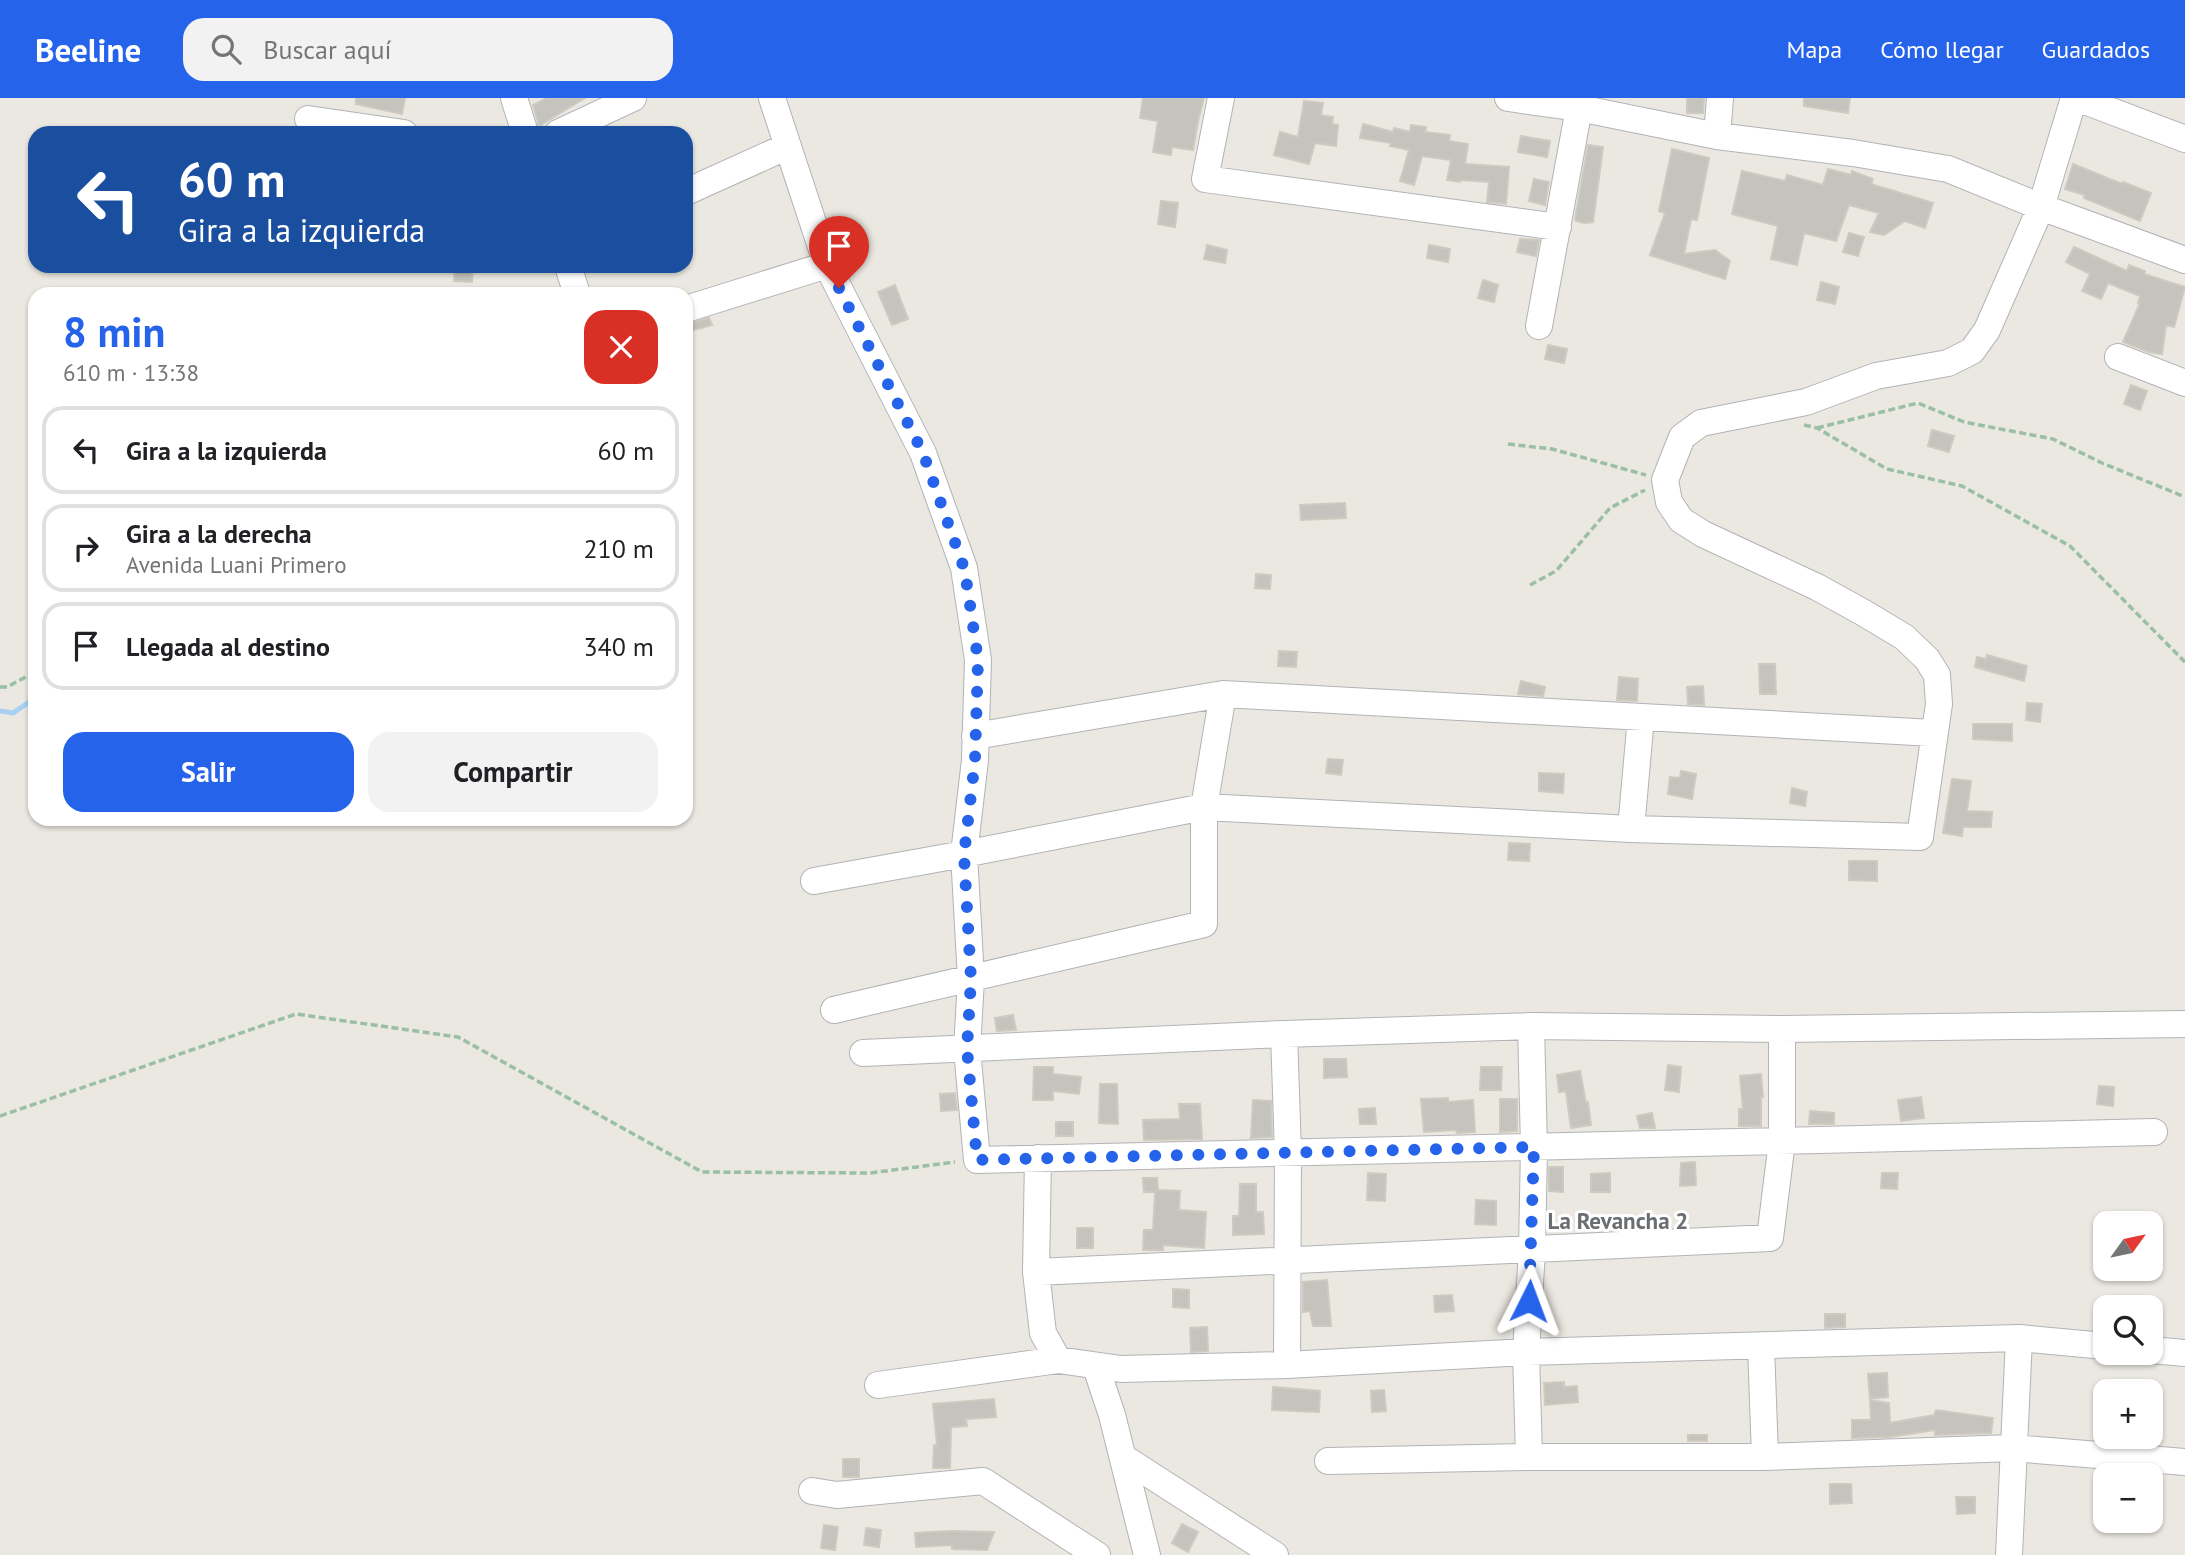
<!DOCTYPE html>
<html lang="es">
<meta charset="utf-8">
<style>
:root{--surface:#fff;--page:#f2f2f2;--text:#202124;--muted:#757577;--line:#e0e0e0;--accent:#2563eb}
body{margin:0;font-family:"PT Sans",sans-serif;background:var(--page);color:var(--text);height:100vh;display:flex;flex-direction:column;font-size:26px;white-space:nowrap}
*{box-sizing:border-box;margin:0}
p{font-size:23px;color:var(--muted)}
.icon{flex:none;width:38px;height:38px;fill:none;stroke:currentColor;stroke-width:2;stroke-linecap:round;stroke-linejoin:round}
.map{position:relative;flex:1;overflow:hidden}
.side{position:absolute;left:28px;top:189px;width:665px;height:539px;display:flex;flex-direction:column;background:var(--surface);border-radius:21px;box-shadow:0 2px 5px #0004}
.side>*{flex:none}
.hud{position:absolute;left:28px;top:28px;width:665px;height:147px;border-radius:21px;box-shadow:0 2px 5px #0004;background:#1a4fa0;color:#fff;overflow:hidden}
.needle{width:46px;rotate:57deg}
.tools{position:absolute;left:2093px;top:1113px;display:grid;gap:14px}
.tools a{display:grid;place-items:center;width:70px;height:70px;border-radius:14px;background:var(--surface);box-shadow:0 2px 5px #0004;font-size:35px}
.pin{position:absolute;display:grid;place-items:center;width:60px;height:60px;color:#fff;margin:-72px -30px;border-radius:50% 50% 50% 0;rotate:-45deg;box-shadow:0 0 7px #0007}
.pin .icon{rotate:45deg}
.me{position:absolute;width:77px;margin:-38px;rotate:3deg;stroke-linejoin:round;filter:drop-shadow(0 0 5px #0008)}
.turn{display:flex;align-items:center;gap:24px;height:147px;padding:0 35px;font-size:32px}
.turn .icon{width:91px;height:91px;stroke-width:2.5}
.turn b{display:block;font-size:49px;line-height:60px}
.round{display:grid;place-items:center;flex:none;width:74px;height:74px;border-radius:21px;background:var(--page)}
.head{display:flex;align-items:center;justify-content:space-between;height:119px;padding:0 35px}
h1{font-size:42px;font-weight:800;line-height:52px;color:var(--accent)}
.button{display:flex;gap:14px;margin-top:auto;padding:14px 35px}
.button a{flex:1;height:80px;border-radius:21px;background:var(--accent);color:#fff;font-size:28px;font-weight:800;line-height:80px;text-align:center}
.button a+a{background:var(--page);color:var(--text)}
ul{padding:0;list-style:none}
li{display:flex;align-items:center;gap:21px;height:88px;margin:0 14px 10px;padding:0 21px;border:4px solid var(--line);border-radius:21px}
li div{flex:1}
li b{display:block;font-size:26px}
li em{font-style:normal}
header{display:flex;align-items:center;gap:42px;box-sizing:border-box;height:98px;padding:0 35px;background:var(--accent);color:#fff}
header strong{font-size:33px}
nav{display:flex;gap:38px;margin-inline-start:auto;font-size:24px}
.search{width:490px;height:63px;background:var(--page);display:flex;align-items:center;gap:18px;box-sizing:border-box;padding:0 24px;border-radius:21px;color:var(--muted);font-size:26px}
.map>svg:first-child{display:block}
</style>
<header>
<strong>Beeline</strong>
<div class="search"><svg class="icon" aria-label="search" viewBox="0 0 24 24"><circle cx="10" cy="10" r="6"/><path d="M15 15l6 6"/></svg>Buscar aquí</div>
<nav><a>Mapa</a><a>Cómo llegar</a><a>Guardados</a></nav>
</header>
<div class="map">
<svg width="2185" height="1457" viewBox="0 0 2185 1457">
<rect width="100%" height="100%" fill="#eae8e0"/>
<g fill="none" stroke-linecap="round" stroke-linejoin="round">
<!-- stream -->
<path stroke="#a7d0f3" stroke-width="5" d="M0,613L13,615L35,600"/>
</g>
<!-- building -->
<path fill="#c5c3bd" stroke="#cecac0" stroke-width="2" d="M356,0H405L402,16L356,6Z
M547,0H585L539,28L533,7Z
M1143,0H1204L1198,23L1193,52L1172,49L1171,57L1153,54L1158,23L1140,20Z
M1687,0H1704L1703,15H1687Z
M1804,0H1850L1848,15L1804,8Z
M1304,3L1323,5L1321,17L1333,19L1332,26L1338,27L1336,48L1315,45L1309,66L1274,57L1280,34L1298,39Z
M1363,26L1393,34L1394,30L1410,34L1411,27L1426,29L1425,34L1450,37L1449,43L1468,46L1465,66L1509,69L1506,106L1487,104L1489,84L1461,82L1460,84L1447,82L1451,62L1422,58L1414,87L1400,83L1409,52L1390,48L1391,45L1360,40Z
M1521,38L1550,43L1547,59L1518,54Z
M1588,47L1603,49L1593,124L1584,125L1576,123L1575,121Z
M1672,51L1709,60L1697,122L1691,121L1684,156L1715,152L1730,163L1725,181L1650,157L1665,115L1659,113Z
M2073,66L2122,86L2123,84L2151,95L2140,123L2084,100L2085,97L2065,91Z
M1828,71L1851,77L1852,73L1873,81L1871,86L1933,105L1925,130L1905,123L1884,137L1870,134L1879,115L1849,107L1836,143L1804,135L1797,167L1771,161L1778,128L1732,116L1742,73L1785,83L1787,77L1823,87Z
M1534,81L1549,84L1545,107L1529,103Z
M1161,103L1178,105L1175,129L1158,126Z
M1849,135L1864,139L1858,158L1843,154Z
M1520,141L1539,142L1536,158L1517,154Z
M1207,147L1227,152L1225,165L1204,161Z
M1429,147L1450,151L1448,164L1427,160Z
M2074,149L2127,173L2129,167L2145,173L2144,176L2185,189L2174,229L2166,227L2162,256L2149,254L2123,244L2140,205H2138L2140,198L2108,185L2101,201L2082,193L2090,176L2066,164Z
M455,168H473L472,184L454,183Z
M1483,182L1498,187L1494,204L1478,200Z
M1821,184L1839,189L1835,206L1817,202Z
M895,187L908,221L892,227L878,194Z
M709,220L712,227L686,234V226Z
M1548,247L1567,251L1564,265L1545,261Z
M2131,287L2147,293L2140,312L2124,306Z
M1932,332L1954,338L1949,354L1928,348Z
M1345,405L1346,420L1301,422L1300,407Z
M1256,476L1271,477L1270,491L1255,490Z
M1279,553L1297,554L1296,569L1278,568Z
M1987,557L2027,568L2024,583L1975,569L1977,559L1986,561Z
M1759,566H1775L1776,596H1760Z
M1619,579L1638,581L1637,603L1617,602Z
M1521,583L1545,589L1543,598L1518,596Z
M1703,588L1704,607L1688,606L1687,589Z
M2027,605L2042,606L2040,624L2026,622Z
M1973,626H2012V643L1973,641Z
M1328,661L1343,662L1341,677L1326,675Z
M1681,673L1696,676L1692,701L1668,696L1670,679L1680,680Z
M1539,675L1564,676L1563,695L1539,693Z
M1952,681L1971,683L1967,713L1992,714L1991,729H1963L1962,738L1943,735Z
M1792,690L1807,694L1805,708L1790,705Z
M1509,745L1530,746L1529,763L1508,762Z
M1849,763H1877V783L1849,782Z
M1013,917L1016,932L997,933L995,920Z
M1324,961H1346L1347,979L1324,980Z
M1668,967L1681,969L1679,994L1665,992Z
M1034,969H1053V976L1081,979L1079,996L1053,993V1002H1033Z
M1481,969H1502L1501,992H1480Z
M1580,973L1586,1005L1588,1004L1591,1027L1571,1030L1566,993L1559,994L1557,977Z
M1761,976L1763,999H1761V1028H1739V1011H1743L1740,978Z
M1100,986H1117L1118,1026L1099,1025Z
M2099,988L2114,989L2113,1008L2097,1006Z
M955,995L957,1012L941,1013L940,996Z
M1921,999L1924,1020L1901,1023L1898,1002Z
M1448,1000V1004L1473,1002L1475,1034L1457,1035L1456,1032L1424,1034L1421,1001Z
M1500,1001H1517V1033L1500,1034Z
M1253,1002L1271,1003L1272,1039L1251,1040Z
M1179,1006H1200L1202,1041L1144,1042L1143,1022L1180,1021Z
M1375,1010L1376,1026H1360L1359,1011Z
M1810,1013L1834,1015V1026H1809Z
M1652,1015L1655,1030H1640L1637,1018Z
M1056,1024H1073V1038H1056Z
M1695,1064L1696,1087L1680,1088L1681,1065Z
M1549,1069H1563V1094L1549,1093Z
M1368,1075L1386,1076L1385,1103L1367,1102Z
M1610,1075V1094H1591V1076Z
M1882,1075H1898L1897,1091L1881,1090Z
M1143,1080H1157L1158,1092L1180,1093L1179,1112L1206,1114L1204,1150L1163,1147V1152H1143L1144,1132H1153L1155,1094H1144Z
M1240,1086H1256V1114H1263L1264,1136L1233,1137V1118H1239Z
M1476,1102L1496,1103V1127L1475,1126Z
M1077,1130H1093V1150H1077Z
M1327,1182L1331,1228H1313L1310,1213L1303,1214V1184Z
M1173,1191L1189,1192V1210L1173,1209Z
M1452,1197L1454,1213L1435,1214L1434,1198Z
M1825,1216H1845V1229L1825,1230Z
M1207,1229L1208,1253L1191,1254L1190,1230Z
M1887,1275L1888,1299L1870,1301L1868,1276Z
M1564,1284V1289L1577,1288L1578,1304L1545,1307L1544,1285Z
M1273,1289L1320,1293L1319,1314L1272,1312Z
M1384,1292L1386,1313L1372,1314L1371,1293Z
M994,1301L996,1319L966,1321L967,1328L951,1329L950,1370H933L934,1347H937L933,1306Z
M1870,1302L1889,1305L1890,1325L1934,1317L1936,1312L1993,1320L1991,1335L1935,1337V1332L1890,1339L1852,1340V1322H1871Z
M1688,1337H1707V1343H1688Z
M843,1361H859V1379H843Z
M1830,1386H1851L1852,1405L1830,1406Z
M1956,1399H1975V1415L1957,1416Z
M1182,1426L1198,1434L1188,1454L1172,1445Z
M824,1427L838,1429L835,1452L821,1450Z
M866,1430L881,1432L879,1449L864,1447Z
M952,1433L992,1434H994L987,1452L952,1451V1447L916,1449L915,1435Z"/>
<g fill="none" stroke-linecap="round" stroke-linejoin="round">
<defs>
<path id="minor" d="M514,0L525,35
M772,0L827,167L923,355L964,470L978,562L975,662L964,756L971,881L967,951L977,1062L2154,1034
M1221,0L1205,81L1558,129
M1508,0L1579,10L1717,38L1853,55L1948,71L2041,109L2185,162
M2077,0L2185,41
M308,21L404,35
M558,35L633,0
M1717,38L1720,0
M686,94L788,48
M568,168L577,196
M686,211L827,167
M1539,228L1579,10
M2118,259L2185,285
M975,638L1223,596L1933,635
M1631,731L1641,619
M814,783L964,756L1204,709L1631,731L1920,739L1939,606L1937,577L1927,561L1904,539L1864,515L1817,489L1703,436L1681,422L1669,404L1665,382L1682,339L1701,325L1806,304L1876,278L1948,265L1972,253L1987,232L2041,109L2074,0
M834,912L1204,826V709L1223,596
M1284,936L1288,1054L1287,1267
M863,955L1284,936L1531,928L1782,931L2185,926
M1038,1060L1036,1174L1043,1235L1058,1262
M1036,1174L1770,1140L1782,1043V931
M1761,1248L1765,1359
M2151,1252L2185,1255
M1096,1269L1112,1317L1147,1457
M878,1287L1058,1262L1121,1271L1287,1267L1526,1254L2019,1240L2105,1248
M1529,1359L1526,1254L1532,1151L1534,1049L1531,928
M1124,1360L1275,1457
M1328,1363L1529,1359H1765L2012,1350L2185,1364
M812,1393L837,1397L983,1383L1097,1457
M2009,1457L2019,1240"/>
</defs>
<!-- minor casing -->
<use href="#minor" stroke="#b1b3b7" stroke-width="28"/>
<!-- path -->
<path stroke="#9abfa6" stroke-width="3.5" stroke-dasharray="7 3.5" stroke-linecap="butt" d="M1804,327L1817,330L1887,371L1962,388L2070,448L2185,564
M1817,330L1918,305L1964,324L2053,341L2102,365L2185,399
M1508,346L1552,351L1646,377
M1530,487L1556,473L1610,410L1645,392
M0,589H7L35,574
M0,1018L296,916L458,939L702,1074L870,1075L955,1064"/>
<!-- minor -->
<use href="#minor" stroke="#fff" stroke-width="26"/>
</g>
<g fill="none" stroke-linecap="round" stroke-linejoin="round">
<!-- route -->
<path stroke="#2563eb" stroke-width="12" stroke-dasharray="0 21.6" d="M839,190L923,355L964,470L968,493L978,562L975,662L964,757L971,881L967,951L977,1062L1534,1049L1529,1203"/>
</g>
<g text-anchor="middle" stroke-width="6" stroke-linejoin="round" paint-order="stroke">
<!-- neighbourhood labels -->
<g font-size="23" font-weight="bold" fill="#6a6e71" stroke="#fff">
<text x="1618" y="1131">La Revancha 2</text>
</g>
</g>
</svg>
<div class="tools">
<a><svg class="needle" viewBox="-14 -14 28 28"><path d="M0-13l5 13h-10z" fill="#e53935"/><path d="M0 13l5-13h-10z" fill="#757577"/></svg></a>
<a><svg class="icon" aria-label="search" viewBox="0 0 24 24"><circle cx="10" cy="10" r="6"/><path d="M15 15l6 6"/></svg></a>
<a>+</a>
<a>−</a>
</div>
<div class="pin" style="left:839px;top:190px;background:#d93025"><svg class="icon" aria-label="arrive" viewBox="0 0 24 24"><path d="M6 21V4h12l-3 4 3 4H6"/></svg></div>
<svg class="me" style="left:1529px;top:1203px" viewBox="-20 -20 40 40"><path d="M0-17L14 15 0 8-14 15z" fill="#2563eb" stroke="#fff" stroke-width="4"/></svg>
<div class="hud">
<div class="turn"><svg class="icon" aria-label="left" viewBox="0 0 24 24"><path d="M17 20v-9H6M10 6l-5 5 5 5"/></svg><div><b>60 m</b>Gira a la izquierda</div></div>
</div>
<section class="side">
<div class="head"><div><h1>8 min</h1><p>610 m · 13:38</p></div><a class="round" style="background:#d93025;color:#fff"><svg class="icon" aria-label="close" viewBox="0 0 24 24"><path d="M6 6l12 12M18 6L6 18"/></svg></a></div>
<ul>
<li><svg class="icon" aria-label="left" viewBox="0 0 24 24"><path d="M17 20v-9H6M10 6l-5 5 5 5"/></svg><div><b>Gira a la izquierda</b></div><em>60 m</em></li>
<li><svg class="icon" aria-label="right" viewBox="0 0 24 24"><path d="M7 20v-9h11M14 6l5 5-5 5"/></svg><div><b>Gira a la derecha</b><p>Avenida Luani Primero</p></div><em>210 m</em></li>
<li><svg class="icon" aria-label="arrive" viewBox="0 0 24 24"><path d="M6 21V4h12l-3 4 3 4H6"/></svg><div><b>Llegada al destino</b></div><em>340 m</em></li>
</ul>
<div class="button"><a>Salir</a><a>Compartir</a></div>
</section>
</div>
